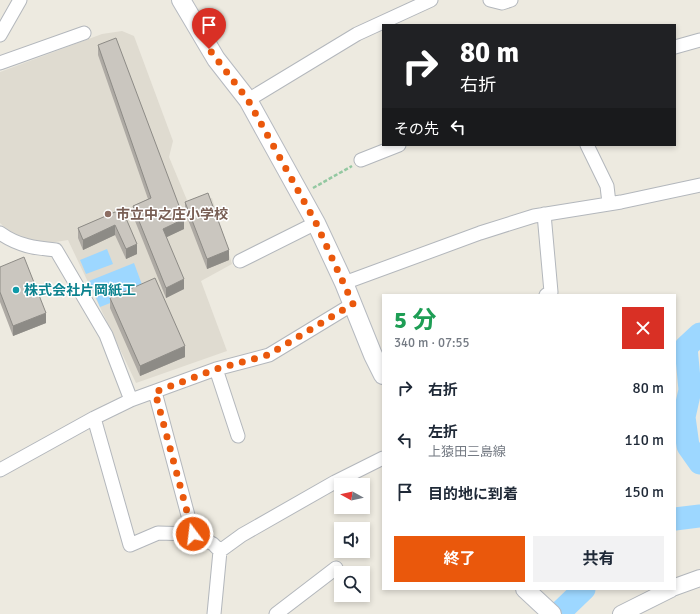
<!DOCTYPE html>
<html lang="ja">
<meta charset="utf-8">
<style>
:root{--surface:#fff;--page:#f2f2f3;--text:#1f2937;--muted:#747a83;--accent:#ea580c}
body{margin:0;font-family:Signika,"Noto Sans JP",sans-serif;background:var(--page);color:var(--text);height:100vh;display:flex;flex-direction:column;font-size:15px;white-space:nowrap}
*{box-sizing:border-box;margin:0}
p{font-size:13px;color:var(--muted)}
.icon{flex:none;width:22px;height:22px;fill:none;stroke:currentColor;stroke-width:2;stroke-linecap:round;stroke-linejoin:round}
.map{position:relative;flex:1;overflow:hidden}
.panel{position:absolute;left:382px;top:294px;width:294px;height:296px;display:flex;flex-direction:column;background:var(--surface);border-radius:0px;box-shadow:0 2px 6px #0003}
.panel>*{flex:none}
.banner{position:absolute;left:382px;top:24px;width:294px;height:122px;border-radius:0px;box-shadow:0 2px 6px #0003;background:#202124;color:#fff;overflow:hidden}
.needle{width:26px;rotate:278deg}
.tools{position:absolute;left:334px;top:478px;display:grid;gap:8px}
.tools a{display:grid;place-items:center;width:36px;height:36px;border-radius:0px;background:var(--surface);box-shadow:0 2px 6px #0003;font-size:20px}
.pin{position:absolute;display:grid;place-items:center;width:34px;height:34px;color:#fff;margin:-41px -17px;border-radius:50% 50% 50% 0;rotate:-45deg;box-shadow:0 0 4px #0007}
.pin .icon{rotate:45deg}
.me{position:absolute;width:44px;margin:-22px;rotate:345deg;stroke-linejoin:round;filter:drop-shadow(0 0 3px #0008)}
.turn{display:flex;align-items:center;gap:14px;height:84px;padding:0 12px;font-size:18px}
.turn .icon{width:52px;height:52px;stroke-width:2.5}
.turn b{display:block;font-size:28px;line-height:34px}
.then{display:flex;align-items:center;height:38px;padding:0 12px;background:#0003;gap:8px;font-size:15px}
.round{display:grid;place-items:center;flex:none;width:42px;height:42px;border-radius:0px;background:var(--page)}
.summary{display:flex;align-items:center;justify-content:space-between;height:68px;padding:0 12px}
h1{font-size:24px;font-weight:700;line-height:30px;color:#1e9e55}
.primary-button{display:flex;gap:8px;margin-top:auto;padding:8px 12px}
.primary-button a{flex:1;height:46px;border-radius:0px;background:var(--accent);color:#fff;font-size:16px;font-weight:700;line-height:46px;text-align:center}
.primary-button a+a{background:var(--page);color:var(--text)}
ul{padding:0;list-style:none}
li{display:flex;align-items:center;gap:12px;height:52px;padding:0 12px}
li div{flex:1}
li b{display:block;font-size:15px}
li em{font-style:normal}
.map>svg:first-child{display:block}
</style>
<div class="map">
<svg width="700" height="614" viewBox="0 0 700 614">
<rect width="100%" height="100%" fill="#edeae0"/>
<!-- education -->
<path fill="#dfdbd0" d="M122,31L134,36L173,141L169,157L189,205L212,198L232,264L201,281L227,351L136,383L68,240L44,244L29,240L12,234L0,223V72L102,34Z"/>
<!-- water -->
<path fill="#9dd7ff" d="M107,249L113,264L86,274L80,260Z
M134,263L144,290L100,307L89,281Z"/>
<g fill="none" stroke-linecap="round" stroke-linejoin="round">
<!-- river -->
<path stroke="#9dd7ff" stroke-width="23" d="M700,334L686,347L690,390L684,417L688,446L700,463
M675,519L700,516
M558,614L584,589"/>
<defs>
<path id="minor" d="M490,0L502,3L511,0
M0,35L20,0
M675,47L700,40
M0,63L84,33
M248,100L357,34L431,0
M587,145L607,186L609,203
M361,160L399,145
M544,214L551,292L546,295
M0,233C18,246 35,248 56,250L106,335L131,400
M240,261L316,223
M344,283L480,233L534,216L621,202L700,185
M216,369L238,436
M94,418L130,545L158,533L193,534L155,392
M0,470L94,418L131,400L216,369L269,355L353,304
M193,534L213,544L220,551
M214,614L220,551L242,535L335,482L383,458
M276,614L336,568"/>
<path id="tertiary" d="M675,587L700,578
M621,614L671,589"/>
<path id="secondary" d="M181,0L216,59L248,100L316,223L344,283L373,355L383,375
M525,589L552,614"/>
</defs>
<!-- minor casing -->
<use href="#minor" stroke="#b3b7bc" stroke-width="15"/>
<!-- tertiary casing -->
<use href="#tertiary" stroke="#b3b7bc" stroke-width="18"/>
<!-- secondary casing -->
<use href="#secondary" stroke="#b6bac0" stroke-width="20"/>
<!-- path -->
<path stroke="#93c8a1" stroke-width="2.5" stroke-dasharray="4 2" stroke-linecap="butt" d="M313,188L352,166"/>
<!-- minor -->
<use href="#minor" stroke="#fff" stroke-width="13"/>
<!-- tertiary -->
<use href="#tertiary" stroke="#fff" stroke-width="16"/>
<!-- secondary -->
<use href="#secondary" stroke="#fff" stroke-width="18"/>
</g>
<!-- wall -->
<path fill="#aeaaa4" d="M98,45L184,229L166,237L184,289L166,298L133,216V206L148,199L98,55Z
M185,202L229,260L207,269L185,212Z
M122,209L137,254L126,259L115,235L83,250L78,238V228Z
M0,267L46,323L13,336L0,302Z
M110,298L185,357L140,376L110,308Z"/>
<!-- shaded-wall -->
<path fill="#8d8b86" d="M184,219V229L163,239V229Z
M115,225V235L83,250V240Z
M137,244V254L126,259V249Z
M229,250V260L207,269V259Z
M184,279V289L166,298V288Z
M46,313V323L13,336V326Z
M185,346V357L140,376V366Z"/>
<!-- building -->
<path fill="#cac6bf" stroke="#8d8b86" d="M116,38L184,219L163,229L184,279L166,288L133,206L151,198L98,45Z
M208,193L229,250L207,259L185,202Z
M122,209L137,244L126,249L115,225L83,240L78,228Z
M24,257L46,313L13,326L0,292V267Z
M155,278L185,346L140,366L110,298Z"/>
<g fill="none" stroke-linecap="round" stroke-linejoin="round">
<!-- route -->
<path stroke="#ea580c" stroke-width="7" stroke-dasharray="0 12.6" d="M193,534L155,392L216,369L268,355L353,304L316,223L248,100L209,49"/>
</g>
<!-- markers -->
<circle fill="#8d6e63" stroke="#fff" stroke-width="1.5" cx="108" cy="214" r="4"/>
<circle fill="#0f9aa8" stroke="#fff" stroke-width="1.5" cx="16" cy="290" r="4"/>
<g text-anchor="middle" stroke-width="3" stroke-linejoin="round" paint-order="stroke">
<!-- education labels -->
<g font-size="14" font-weight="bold" fill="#785e54" stroke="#fff" text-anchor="start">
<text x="116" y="219">市立中之庄小学校</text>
</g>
<!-- culture labels -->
<g font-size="14" font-weight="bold" fill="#0d838f" stroke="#fff" text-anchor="start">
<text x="24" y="295">株式会社片岡紙工</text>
</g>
</g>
</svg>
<div class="tools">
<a><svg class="needle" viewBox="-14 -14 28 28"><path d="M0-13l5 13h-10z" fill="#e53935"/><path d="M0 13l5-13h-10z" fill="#747a83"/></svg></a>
<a><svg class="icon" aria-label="sound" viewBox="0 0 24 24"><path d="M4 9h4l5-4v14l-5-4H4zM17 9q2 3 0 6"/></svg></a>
<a><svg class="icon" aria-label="search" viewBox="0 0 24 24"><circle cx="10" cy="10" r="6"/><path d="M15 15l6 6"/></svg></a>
</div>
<div class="pin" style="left:209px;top:49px;background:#d93025"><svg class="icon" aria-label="arrive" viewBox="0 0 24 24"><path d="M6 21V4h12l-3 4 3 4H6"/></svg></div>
<svg class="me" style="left:193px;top:534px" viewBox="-20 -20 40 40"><circle r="17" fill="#ea580c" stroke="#fff" stroke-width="3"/><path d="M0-11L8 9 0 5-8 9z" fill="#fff"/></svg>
<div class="banner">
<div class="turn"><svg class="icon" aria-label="right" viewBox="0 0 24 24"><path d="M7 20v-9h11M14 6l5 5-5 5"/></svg><div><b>80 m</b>右折</div></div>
<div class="then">その先<svg class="icon" aria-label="left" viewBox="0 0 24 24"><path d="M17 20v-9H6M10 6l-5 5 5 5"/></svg></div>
</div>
<section class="panel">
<div class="summary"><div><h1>5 分</h1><p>340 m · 07:55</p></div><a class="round" style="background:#d93025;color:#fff"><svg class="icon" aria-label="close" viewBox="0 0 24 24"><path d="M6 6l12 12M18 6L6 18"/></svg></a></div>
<ul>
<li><svg class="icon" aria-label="right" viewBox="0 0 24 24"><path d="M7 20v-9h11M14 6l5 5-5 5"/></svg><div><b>右折</b></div><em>80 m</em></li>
<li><svg class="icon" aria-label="left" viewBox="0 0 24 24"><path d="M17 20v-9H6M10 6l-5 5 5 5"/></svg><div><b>左折</b><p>上猿田三島線</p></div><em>110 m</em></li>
<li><svg class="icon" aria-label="arrive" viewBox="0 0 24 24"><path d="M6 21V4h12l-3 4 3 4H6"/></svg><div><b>目的地に到着</b></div><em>150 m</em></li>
</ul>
<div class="primary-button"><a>終了</a><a>共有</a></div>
</section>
</div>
